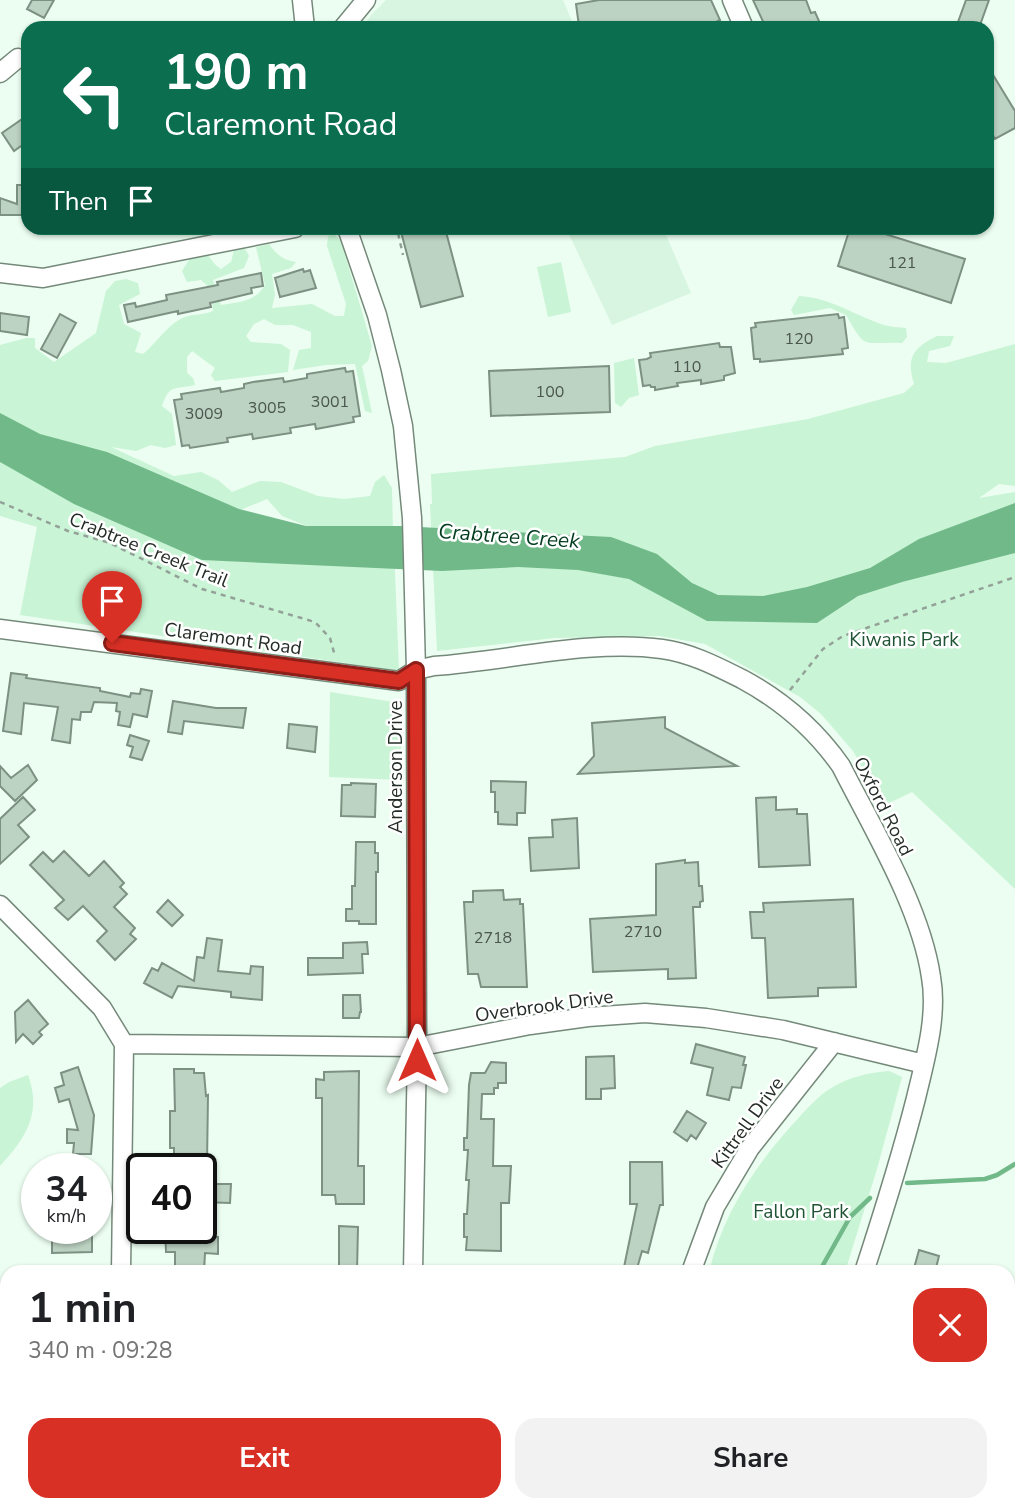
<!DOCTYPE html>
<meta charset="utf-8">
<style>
:root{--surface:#fff;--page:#f2f2f2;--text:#202124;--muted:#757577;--accent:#d93025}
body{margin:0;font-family:"Nunito Sans",sans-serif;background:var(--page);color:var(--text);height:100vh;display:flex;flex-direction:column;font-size:26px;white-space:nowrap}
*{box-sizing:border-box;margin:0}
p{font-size:23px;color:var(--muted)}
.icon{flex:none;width:38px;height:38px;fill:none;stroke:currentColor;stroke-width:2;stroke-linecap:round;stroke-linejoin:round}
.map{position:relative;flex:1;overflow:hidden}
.sheet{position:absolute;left:0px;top:1265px;width:1015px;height:247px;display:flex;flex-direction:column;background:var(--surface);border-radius:21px 21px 0 0;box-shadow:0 2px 5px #0004}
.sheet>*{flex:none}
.banner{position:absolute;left:21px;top:21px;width:973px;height:214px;border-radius:21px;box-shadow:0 2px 5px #0004;background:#0b6e4f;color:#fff;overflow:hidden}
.speed{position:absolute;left:21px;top:1153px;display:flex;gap:14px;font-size:35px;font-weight:700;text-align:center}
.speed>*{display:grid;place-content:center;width:91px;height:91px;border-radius:50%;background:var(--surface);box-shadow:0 2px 5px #0004;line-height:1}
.speed small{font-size:18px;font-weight:400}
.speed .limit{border:4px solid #111;border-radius:10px;background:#fff;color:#111}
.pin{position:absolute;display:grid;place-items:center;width:60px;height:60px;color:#fff;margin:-72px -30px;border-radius:50% 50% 50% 0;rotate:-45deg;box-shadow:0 0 7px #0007}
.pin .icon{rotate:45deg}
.me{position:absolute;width:77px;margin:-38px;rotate:0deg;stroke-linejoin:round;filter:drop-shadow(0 0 5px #0008)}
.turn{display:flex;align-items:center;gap:24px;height:147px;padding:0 28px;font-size:32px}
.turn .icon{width:91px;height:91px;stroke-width:2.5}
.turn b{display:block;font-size:49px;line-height:60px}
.then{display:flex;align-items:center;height:66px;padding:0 28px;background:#0003;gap:14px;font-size:26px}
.round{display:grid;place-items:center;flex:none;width:74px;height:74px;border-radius:21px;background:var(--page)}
.head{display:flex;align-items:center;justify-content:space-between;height:119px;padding:0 28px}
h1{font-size:42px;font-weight:700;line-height:52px}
.primary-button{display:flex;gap:14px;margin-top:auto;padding:14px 28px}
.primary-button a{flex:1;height:80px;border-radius:21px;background:var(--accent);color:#fff;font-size:28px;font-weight:700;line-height:80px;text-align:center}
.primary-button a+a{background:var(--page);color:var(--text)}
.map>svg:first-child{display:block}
</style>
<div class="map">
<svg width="1015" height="1511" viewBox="0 0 1015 1511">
<rect width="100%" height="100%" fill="#ecfef1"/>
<!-- built -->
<path fill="#d7f5e0" d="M386,0H563L575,28H363L371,15Z
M566,228H663L691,293L612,325Z"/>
<!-- green -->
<path fill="#c9f4d5" d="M334,234L341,241L372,346L368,361L362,366L372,413L365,411L355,364L326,365L293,370L299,350L311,348V332L293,325H275L264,319L254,324L246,336L251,342L281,344L290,350L288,372L215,381L211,375L215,368L192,351L187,357V373L193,378L195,385C174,390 170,383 162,406L172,414L176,445L165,448L151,445L136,451L111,447L174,476L201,472L218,480L232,492L260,481L281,482L318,496L344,499L370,496L375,482L384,475L392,488L393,532L317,530L282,516L267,499L238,511L0,428V345L26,338H35V348L54,362L96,333L106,291L115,281L126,279L138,283L140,294L119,305L124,324L141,333L135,352L143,354C157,343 167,324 185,317C194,314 204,315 213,311L211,289L201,280L187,282L182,271L193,253C213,251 207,260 221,269L231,262L234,250L244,247L249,256L244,268L213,280L221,305C239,302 255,302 265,285L256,247L269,244C277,255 283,260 296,262L291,268L272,274L275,295L272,308L312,304L335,316H344L346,304L327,246L328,236Z
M561,262L571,312L548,317L537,267Z
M799,296C829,297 856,316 884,325C891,327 899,327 906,328L907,337L902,343C862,341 867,352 846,315L830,308L794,315L791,310Z
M937,336H954L950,346L929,351L927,362L946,363L1015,344V486L999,484L979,498L1015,492V889L912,792L883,806L853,751L821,714L800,697L705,644L659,636L555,638L437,651L430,504H432L431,474L625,457L655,446L808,419L904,393L914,384C906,358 913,348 937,336Z
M634,358L639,395L629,398L621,407L615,403L614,363Z
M0,432L107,489L394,549L399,671L20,615L37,527L0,516Z
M330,692L400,703L402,780L329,777Z
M889,1071L902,1077L877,1169L845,1272H709C723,1214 754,1167 793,1124C806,1110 817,1096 833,1087C851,1076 869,1073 889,1071Z
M28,1075C42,1113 26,1138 0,1166V1088L9,1082Z
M0,1335L7,1342V1449C0,1461 3,1470 7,1482C9,1488 7,1498 7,1505H18L20,1511H0Z
M765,1505H893L896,1511H768Z"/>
<!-- water -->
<path fill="#72b98a" d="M0,413L40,434L107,452L239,509L306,526H400L611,537L657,554L692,583L718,595L763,596L807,587L870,568L919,539L1015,503V553L902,582L858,596L817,623L707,621L629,579L578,570L518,567L442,571L202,560L74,504L0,462Z"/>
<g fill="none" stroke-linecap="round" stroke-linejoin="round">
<!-- stream -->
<path stroke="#72b98a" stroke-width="4.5" d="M907,1183L985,1179L997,1175L1015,1164
M819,1272L850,1217L870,1198
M869,1505L875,1511"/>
</g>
<!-- building -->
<path fill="#bcd2c2" stroke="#7d9183" stroke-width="2" d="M32,0H54L44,18L27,9Z
M599,0H711L720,20L716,22L719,28H583L579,26L576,4Z
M753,0H806L811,13L815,12L822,28H766Z
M966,0H989L979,28L958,22Z
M987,65L1015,111V128L995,139L991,132L987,135Z
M28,115V141L14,151L2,133Z
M17,185H28V215H0V198L17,204Z
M400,228H445L463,296L421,307Z
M850,228H866L965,259L951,303L838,266Z
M303,269L304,272L310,270L316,288L280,297L275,278Z
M261,273L263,286L251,288L252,293L210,303L211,307L178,314V311L128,322L124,305L135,303L136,307L167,300L166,295L218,285L217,282Z
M0,313L29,317L27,335L0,331Z
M60,314L76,323L57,358L41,349Z
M838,314L839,318L844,317L848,348L842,349L843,354L760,362V359H754L751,328L756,327L755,323Z
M719,343L720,347H731L735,373L724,376V380L701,384V380L677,383L678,386L655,390V387H651L650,385L643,386L639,360L647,359L651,357L650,353Z
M609,366L610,412L491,416L489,371Z
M345,368L346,372L353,371L360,416L353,417L354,422L316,429L315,424L290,428L291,433L253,439L252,434L227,438L228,442L190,448L189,445L182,446L174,400L182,399L181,394L220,388L221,392L244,388V384L253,382L283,378L284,382L307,378V374Z
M11,673L27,675L26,678L100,688V691L130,697L131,693L140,694L141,689L152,691L147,717L133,714L130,727L118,725L120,712L116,711L117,703L94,702L91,712H81L80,720L72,719L70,743L52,740L58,707L24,703L21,734L3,731Z
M173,701L216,708H246L243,728L184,721L182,734L168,732Z
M665,717V728L737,766L578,774L594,756L592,723Z
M289,724L317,727L315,752L287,748Z
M130,735L149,741L142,760L130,757L133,747L127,745Z
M28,765L37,780L15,801L0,786V766L11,778Z
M491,781L526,782L525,813H517V825L498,824V812H495V792H491Z
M351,783L376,784L375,817L341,816L342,785H351Z
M23,797L35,810L18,825L29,837L0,864V819Z
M776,797V810L797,809V814H807L810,865L759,867L756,798Z
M577,818L579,868L531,871L529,838L553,837L552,820Z
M356,842H375V853H378V872H376V924H359V921H346V909H352V886H355Z
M64,851L89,876L104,861L124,883L120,887L127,894L114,907L135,928L130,934L136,939L115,960L97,941L107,931L83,906L68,920L55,908L64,900L30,865L43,852L53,862Z
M685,860V863L698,862L699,886H702L703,901L700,902V907H693L696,978L668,979V969L593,972L590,919L656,915V864Z
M503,890L504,900L520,899V904H523L527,987H481L478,974H468L464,902H473V891Z
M853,899L856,987L818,988V996L768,998L765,938H752L750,912H764L763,903Z
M168,900L183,915L172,926L157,912Z
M207,938L222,940L218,971L250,974L251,966L263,967L262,1000L231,997V992L178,986L172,998L144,983L152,968L158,971L162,963L194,981L197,957L204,958Z
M367,942L368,954H362L363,973L308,975V958H343V943Z
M343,995H360L361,1012H360L359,1018H343Z
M28,1000L48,1024L39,1032L42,1035L33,1044L23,1034L16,1042L15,1012Z
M696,1044L745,1057L743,1065H746L741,1088L732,1087L729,1100L707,1095L713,1068L691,1063Z
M614,1056L615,1088L601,1089V1099H586V1057Z
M491,1062L506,1063V1083H498V1088H494V1094H482L481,1119H494L493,1166H511L509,1203H501V1251L466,1250L467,1237H464V1214H467L469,1180H466L468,1150H464V1138H467L469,1085L471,1073H485Z
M78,1067L94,1115L91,1154H73L74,1143H67V1129L78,1130L69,1099L59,1102L55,1088L64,1085L61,1073Z
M174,1069H194V1073H204L206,1096L208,1095L207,1165L213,1166L214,1184H231L230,1203L201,1202V1169H174V1148H170V1111H175Z
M359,1071L358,1166H364V1204H336L335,1195H322V1098H316V1079L324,1080V1072Z
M687,1111L706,1123L696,1139L691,1135L687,1141L674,1132Z
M630,1162H662L663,1205H660L648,1253L642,1251L636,1272H623L637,1204H630Z
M339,1226L358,1227L357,1272H339Z
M52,1228H92V1252L52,1253Z
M165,1228H195V1235L218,1237V1254L205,1253L204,1272H175V1252H166Z
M919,1250L939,1256L935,1272H913Z"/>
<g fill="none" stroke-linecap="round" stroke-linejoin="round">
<defs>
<path id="minor" d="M302,0L305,28
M732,0L744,28
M343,28L366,0
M0,73L18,58
M347,228L377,315L391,370L403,426L412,518L416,670L417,1047L413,1272
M0,273L43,278L295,228
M0,629L399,681L416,670L434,666C506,661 591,639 662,649C691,653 716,666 742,679C781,700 815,729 841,766C873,829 921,908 931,977C938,1016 925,1060 916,1098C901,1157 883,1214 864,1272
M0,905L102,1008L124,1044L121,1272
M124,1044L417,1047L530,1025L588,1017L645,1013L706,1018L783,1030L924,1064
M691,1272L715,1207L750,1148L834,1042
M1008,1365L1015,1361
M913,1505L916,1511
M117,1511V1505
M409,1511V1505
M726,1511L727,1505"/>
</defs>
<!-- minor casing -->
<use href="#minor" stroke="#75897a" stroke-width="21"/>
<!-- path -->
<path stroke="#94a198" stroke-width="2.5" stroke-dasharray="5 5" stroke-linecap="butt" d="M390,228L398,233L403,255
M367,229L388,228
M0,502L68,531L110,543L202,589L315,622L330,638L335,656
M790,690L823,649L843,636L1015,577"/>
<!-- minor -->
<use href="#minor" stroke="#fff" stroke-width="18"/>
</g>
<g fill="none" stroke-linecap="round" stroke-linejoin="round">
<defs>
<path id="route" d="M112,643L399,681L416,670L417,1060"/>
</defs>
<!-- route casing -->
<use href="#route" stroke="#8d1f18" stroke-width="18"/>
<!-- route -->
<use href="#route" stroke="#d93025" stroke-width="12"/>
</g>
<g text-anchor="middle" stroke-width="5" stroke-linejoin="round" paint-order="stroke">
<!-- number labels -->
<g font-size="16" fill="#4a564e">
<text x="902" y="268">121</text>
<text x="799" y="344">120</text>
<text x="687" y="372">110</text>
<text x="550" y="397">100</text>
<text x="330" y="407">3001</text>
<text x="267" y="413">3005</text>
<text x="204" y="419">3009</text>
<text x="643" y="937">2710</text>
<text x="493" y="943">2718</text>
</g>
<!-- street labels -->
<g font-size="19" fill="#242c27" stroke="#fff">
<text transform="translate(149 549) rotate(22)" y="7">Crabtree Creek Trail</text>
<text transform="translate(233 638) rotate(8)" y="7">Claremont Road</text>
<text transform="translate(395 767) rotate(-90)" y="7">Anderson Drive</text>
<text transform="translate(884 806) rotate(63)" y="7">Oxford Road</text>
<text transform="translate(544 1005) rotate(-8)" y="7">Overbrook Drive</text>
<text transform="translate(747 1122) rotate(-54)" y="7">Kittrell Drive</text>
</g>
<!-- park labels -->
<g font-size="19" fill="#1e5333" stroke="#fff">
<text x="904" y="646">Kiwanis Park</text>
<text x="801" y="1218">Fallon Park</text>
</g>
<!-- water labels -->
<g font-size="21" font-style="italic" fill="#033d1f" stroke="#fff">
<text transform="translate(509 536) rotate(4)" y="7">Crabtree Creek</text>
</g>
</g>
</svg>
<div class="speed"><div>34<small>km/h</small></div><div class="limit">40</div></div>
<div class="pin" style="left:112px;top:643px;background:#d93025"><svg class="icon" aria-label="arrive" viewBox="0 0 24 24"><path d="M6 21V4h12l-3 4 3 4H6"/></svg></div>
<svg class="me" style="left:417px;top:1060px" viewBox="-20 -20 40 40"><path d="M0-17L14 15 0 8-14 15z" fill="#d93025" stroke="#fff" stroke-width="4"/></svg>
<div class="banner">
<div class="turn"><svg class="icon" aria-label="left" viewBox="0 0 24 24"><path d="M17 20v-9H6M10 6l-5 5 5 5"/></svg><div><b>190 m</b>Claremont Road</div></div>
<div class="then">Then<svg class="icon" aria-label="arrive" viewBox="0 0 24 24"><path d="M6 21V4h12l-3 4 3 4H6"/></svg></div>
</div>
<section class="sheet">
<div class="head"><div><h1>1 min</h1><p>340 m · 09:28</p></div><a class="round" style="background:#d93025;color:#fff"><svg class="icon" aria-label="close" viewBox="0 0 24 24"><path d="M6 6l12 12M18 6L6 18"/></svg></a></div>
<div class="primary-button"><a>Exit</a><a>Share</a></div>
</section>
</div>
